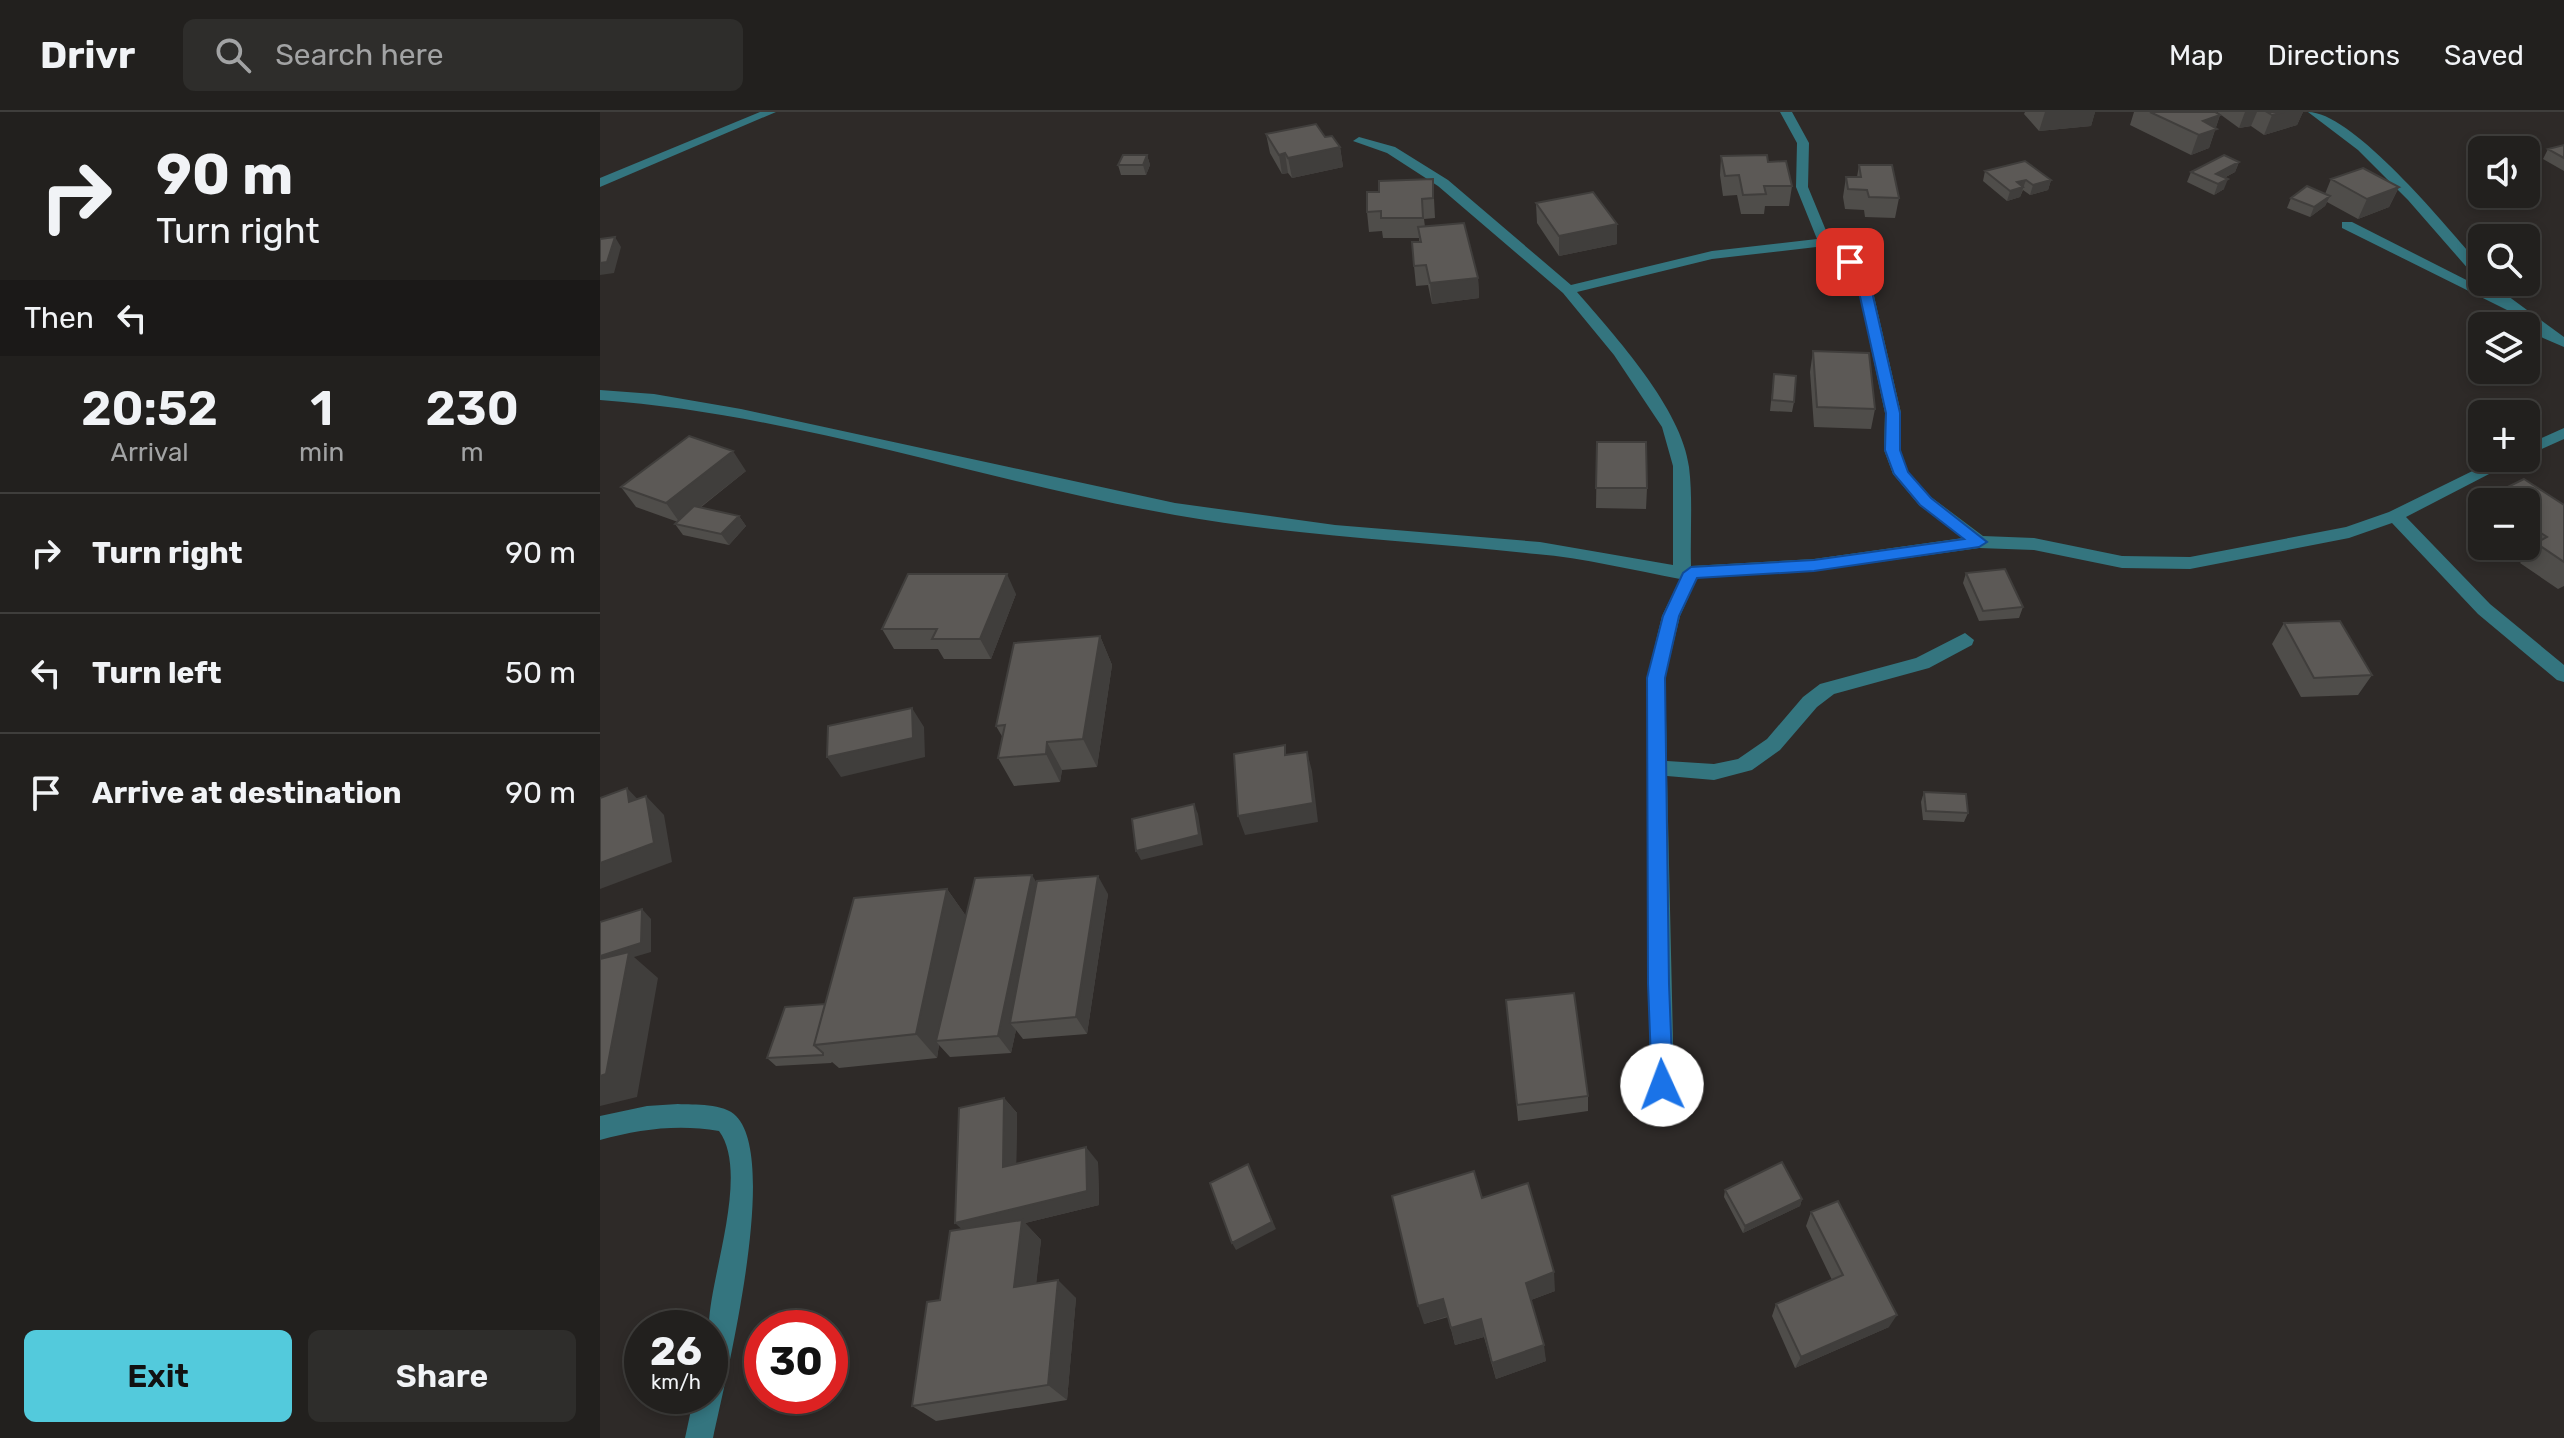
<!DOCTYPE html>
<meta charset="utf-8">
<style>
:root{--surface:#22201e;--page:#2e2d2b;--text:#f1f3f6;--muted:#a2a3a4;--line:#3f3e3c;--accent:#53cadc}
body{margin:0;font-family:Rubik,sans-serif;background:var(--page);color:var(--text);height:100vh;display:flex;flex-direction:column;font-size:30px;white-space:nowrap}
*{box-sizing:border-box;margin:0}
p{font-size:26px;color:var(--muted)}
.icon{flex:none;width:44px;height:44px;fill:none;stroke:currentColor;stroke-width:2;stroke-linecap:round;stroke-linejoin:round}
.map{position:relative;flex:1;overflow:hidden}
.side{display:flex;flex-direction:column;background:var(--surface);width:600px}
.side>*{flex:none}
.top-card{background:#22201e;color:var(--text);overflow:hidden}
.fabs{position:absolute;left:1868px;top:24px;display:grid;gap:16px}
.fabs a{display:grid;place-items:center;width:72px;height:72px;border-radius:12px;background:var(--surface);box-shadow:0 4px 12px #0003,0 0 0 2px var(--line);font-size:40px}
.speed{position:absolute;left:24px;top:1198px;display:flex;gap:16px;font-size:40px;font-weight:700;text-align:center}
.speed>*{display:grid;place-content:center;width:104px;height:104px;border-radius:50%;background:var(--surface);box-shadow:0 4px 12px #0003,0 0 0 2px var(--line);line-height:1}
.speed small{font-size:20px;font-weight:400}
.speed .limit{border:12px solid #d22;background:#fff;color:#111}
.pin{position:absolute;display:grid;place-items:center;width:68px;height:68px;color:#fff;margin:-34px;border-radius:16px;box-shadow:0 4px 12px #0006}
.me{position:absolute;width:88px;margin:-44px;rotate:358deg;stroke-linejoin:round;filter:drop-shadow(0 0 6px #0008)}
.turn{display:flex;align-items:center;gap:28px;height:168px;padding:0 24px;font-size:36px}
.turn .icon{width:104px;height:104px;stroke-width:2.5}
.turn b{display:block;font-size:56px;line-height:68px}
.then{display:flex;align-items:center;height:76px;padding:0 24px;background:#0003;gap:16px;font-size:30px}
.eta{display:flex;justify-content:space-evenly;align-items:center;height:136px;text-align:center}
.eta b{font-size:48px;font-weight:600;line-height:56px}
.action{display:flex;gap:16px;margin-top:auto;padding:16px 24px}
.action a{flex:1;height:92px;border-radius:12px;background:var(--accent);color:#111;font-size:32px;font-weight:600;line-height:92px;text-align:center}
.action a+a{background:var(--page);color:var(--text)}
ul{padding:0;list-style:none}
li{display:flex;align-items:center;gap:24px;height:120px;padding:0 24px;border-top:2px solid var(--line)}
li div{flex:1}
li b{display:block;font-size:30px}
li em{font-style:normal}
header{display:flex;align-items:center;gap:48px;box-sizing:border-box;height:112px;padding:0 40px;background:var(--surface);border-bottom:2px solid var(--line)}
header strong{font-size:38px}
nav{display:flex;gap:44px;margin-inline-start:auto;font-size:28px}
.search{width:560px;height:72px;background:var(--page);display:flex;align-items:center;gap:20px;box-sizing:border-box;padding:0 28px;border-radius:12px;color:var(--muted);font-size:30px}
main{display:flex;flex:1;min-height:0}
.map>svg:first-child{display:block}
</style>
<header>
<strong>Drivr</strong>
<div class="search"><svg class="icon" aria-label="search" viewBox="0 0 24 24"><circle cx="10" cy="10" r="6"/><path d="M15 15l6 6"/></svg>Search here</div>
<nav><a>Map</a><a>Directions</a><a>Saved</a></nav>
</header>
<main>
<section class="side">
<div class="top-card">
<div class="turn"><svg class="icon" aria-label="right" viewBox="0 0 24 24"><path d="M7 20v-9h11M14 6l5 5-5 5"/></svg><div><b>90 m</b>Turn right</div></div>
<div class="then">Then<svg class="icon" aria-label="left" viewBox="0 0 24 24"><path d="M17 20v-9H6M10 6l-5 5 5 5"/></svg></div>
</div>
<div class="eta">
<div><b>20:52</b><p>Arrival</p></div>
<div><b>1</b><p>min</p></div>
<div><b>230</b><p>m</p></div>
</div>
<ul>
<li><svg class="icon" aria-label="right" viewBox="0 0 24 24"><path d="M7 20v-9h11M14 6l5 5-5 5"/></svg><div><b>Turn right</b></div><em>90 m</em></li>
<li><svg class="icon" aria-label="left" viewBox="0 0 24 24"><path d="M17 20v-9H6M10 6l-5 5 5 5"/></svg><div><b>Turn left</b></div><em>50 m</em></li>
<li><svg class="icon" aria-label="arrive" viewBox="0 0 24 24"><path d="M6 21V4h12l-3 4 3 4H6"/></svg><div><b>Arrive at destination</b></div><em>90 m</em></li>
</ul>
<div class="action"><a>Exit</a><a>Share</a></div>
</section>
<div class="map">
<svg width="1964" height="1326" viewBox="0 0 1964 1326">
<rect width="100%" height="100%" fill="#2e2a28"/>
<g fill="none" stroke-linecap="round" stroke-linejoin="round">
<!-- street -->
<path fill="#34757f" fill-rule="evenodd" d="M160,0H176L0,75V66Z
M1180,0H1192L1209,31L1208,75L1227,121L1255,147L1271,171L1301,301L1300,338L1308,360L1331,385L1383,424L1434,426L1522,444L1590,445L1746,415L1789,400L1899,346H1920L1806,405L1890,492L1964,553V570L1957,568L1878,502L1792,411L1749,426L1590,457L1522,456L1434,438L1379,436L1214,459L1097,466L1080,504L1065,566L1067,649L1114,652L1138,647L1167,627L1203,585L1220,572L1316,546L1365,521L1374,528L1372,533L1329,556L1234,582L1217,595L1180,638L1152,658L1114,668L1067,664L1074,973L1070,981L1062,984L1054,981L1050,973L1047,566L1062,504L1080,467C1032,458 984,446 936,442C816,429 695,424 575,403C383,369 195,302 0,288V278L54,282L141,297L575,391L735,413L940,430L1073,453V354L1062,315L1014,243L963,181L838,74L787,41L753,29L759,25L795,35L848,68L971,173L1112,139L1217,127L1196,75L1197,31ZM1225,134L1245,153L1257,171L1285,301L1284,338L1293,362L1319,393L1363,426L1214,447L1091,454C1090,422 1093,387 1089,355C1082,297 1015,224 977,180L1112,147Z
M1708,0C1754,0 1850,119 1882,155V168L1877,167L1808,88L1758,38Z
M1742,110H1752L1898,184H1908L1964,225V235L1943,226L1911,200L1742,116Z
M1964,316V327L1926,344V333Z
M78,992C94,993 124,991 136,1004C180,1048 126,1265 113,1326H85L94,1284H110C110,1261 109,1232 109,1212C110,1164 150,1061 119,1019C78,1012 40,1017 0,1028V1004L47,994Z"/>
</g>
<!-- wall -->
<path fill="#4f4d4a" d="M1425,0H1495L1491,14L1439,19L1424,2Z
M1534,0H1615L1620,3L1609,36L1591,43L1530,13Z
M1617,0H1703L1697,13L1664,23L1651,14L1639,16Z
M666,22L725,25L740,35L743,55L692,66L688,61L682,62L670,41Z
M1964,33V59L1943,47L1948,37Z
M547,43L550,53L546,63H521L518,53Z
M1121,44L1168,50L1192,74L1189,94H1165L1164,102H1141L1137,83L1123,84L1120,63Z
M1639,50L1635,60L1624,66V77L1614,83L1587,70L1591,60Z
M1259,53L1299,86L1295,106L1265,105L1264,98L1245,97L1243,85L1246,65H1257Z
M1385,59L1451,68L1448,78L1430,83L1423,78L1420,85L1407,89L1383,69Z
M833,67L835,106L824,107L825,115L878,166L879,186L832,192L828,173L816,174L814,154L819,130V126H783L782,119L769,120L767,100L779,80Z
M1731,67L1799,75L1789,95L1758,107L1727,90L1725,94L1710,105L1687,96L1691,86L1725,82Z
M936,91L1017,112V132L959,144L937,111Z
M1213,239L1275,297L1271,317L1214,315L1210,260Z
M1174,262L1194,290L1192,300L1170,299Z
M997,330L1047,376L1046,397L996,396Z
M146,359L100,396L139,404L146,414L129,433L83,423L75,412L78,410L36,395L21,375Z
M1887,385L1964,393V474L1958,477L1920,451L1927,443L1914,434H1926V390H1883Z
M1882,392V412L1872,405Z
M1366,461L1423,495L1419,506L1379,509L1363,471Z
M416,482L391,547H344L338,537H294L282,517Z
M1684,511L1772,563L1758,583L1701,585L1672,532Z
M500,524L512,553L497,655L462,658L460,670L414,674L398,646L403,626L396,614Z
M1324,680L1368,701L1364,710L1323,708L1321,690Z
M437,770L508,782L487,922L423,927L416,918L411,941L350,945L339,933L337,946L239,956L232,950L231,951L176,954L167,946L347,777L366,804Z
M908,905L988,984V999L918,1009Z
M404,986L417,1001L416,1052L498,1050L499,1093L425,1111L441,1128L436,1171L476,1186L467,1288L336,1309L312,1294L340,1188Z
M1125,1078L1202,1087L1200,1094L1143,1121L1124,1085Z
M882,1086L955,1179L931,1188L946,1249L896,1267L884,1225L855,1233L848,1205L824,1212Z
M1211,1100L1289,1215L1195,1256L1172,1204L1176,1192L1232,1168L1206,1114Z"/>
<!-- shaded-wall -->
<path fill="#403e3c" d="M1445,0H1495L1491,14L1439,19Z
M1645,0H1657L1651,14L1639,16Z
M1684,0H1703L1697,13L1664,23L1672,3Z
M1620,3L1609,36L1591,43L1603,9Z
M740,35L743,55L692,66L688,46Z
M685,41L688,61L682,62L679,43Z
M547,43L550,53L546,63L543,53Z
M1639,50L1635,60L1614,71L1616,62Z
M1628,67L1624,77L1614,83L1618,72Z
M1426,68L1420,85L1407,89L1410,79L1417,70Z
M1451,68L1448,78L1430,83L1433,73Z
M1799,75L1789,95L1758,107L1767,87Z
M1730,84L1725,94L1710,105L1714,95Z
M1017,112V132L959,144V124Z
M15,125L21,135L14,161L0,163V151Z
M878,166L879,186L832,192L830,171Z
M133,339L146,359L80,411L66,391Z
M139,404L146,414L129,433L121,422Z
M407,462L416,482L391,547L380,527Z
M500,524L512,553L497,655L483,627Z
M312,596L324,615L325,645L241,665L227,645Z
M447,630L462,658L460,670L446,642Z
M707,640L712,659L718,710L645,723L638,704Z
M27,676L45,695L29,690Z
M46,684L64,703L72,750L0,777V751Z
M594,692L598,702L603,733L541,748L536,739Z
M432,763L443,781L410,911L416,918L411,941L398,924Z
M498,764L508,782L487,922L476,905Z
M347,777L366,804L336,929L339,933L337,946L316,922Z
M42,797L51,807V840L34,845L58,866L37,985L0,994V844Z
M404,986L417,1001L416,1070L403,1055Z
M486,1035L498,1050L499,1093L425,1111L441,1128L434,1193L414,1175L370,1125L355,1111Z
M648,1052L676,1117L636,1138L632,1131Z
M1202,1087L1200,1094L1143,1121L1145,1114Z
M954,1160L955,1179L928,1189L926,1171Z
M458,1168L476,1186L467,1288L448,1273Z
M843,1187L848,1204L824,1212L818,1194Z
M1297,1203L1289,1215L1195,1256L1201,1245Z
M881,1207L884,1225L855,1233L851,1216Z
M944,1233L946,1249L896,1267L892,1251Z"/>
<!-- building -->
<path fill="#5c5956" stroke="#403e3c" stroke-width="2" d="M1550,0H1615L1620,3L1603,9L1617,17L1599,23Z
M1667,0H1684L1672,3Z
M716,12L725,25L732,24L740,35L688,46L685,41L679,43L666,22Z
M1964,33V46L1948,37Z
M523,43H547L543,53H518Z
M1167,43L1168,50L1186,49L1192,74H1164L1166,82L1143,83L1139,63L1125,64L1121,44Z
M1624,43L1639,50L1616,62L1628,67L1618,72L1591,60Z
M1425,49L1451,68L1433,73L1426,68L1417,70L1423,75L1410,79L1385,59Z
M1259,53H1292L1299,86L1269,85L1267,78L1248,77L1246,65H1261Z
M1763,56L1799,75L1767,87L1731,67Z
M833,67V86L822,87L823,106H781V99L767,100V80H779V69Z
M1707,74L1730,84L1714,95L1691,86Z
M993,80L1017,112L959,124L936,91Z
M864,111L878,166L830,171L826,153L814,154L812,130H821L818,115Z
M15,125L7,150L0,151V127Z
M1213,239L1269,241L1275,297L1217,295Z
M1174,262L1196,264L1194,290L1172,288Z
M89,324L133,339L66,391L21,375Z
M997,330H1046L1047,376H996Z
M1924,367L1964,393V450L1936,431L1947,425L1926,411V390H1895L1887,385Z
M94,394L139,404L121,422L75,412Z
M1405,457L1423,495L1383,499L1366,461Z
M308,462H407L380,527H332L337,517H282Z
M1740,509L1772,563L1714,566L1684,511Z
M500,524L483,627L447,630L446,642L398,646L405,613L396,614L414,531Z
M312,596L313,626L227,645L228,614Z
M685,633V643L707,640L713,691L638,704L634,642Z
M27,676L29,690L46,684L54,731L0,751V686Z
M1324,680L1366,682L1368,701L1326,699Z
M594,692L599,723L536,739L532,707Z
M432,763L398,924L336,929L375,766Z
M498,764L476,905L410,911L437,769Z
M347,777L316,922L214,933L254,786Z
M42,797L41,831L0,844V810Z
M29,840L6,962L0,964V847Z
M974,881L988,984L917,993L906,888Z
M225,892L214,933L223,941V943L167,946L185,895Z
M404,986L403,1055L486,1035L487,1079L355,1111L359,996Z
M1182,1050L1202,1087L1145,1114L1125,1078Z
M648,1052L672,1110L632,1131L610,1071Z
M874,1059L882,1086L928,1071L954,1160L926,1171L944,1233L892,1251L881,1207L851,1216L843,1187L818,1194L792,1084Z
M1238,1089L1297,1203L1201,1245L1176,1192L1243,1163L1211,1100Z
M422,1108L414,1175L458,1168L448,1273L312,1294L327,1190L340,1188L350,1119Z"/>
<!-- route -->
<path fill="#1a73e8" stroke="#114b97" stroke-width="2" d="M1246,147H1255L1270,171L1300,301V338L1308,360L1331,386L1387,430L1379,435L1214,459L1097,466L1079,504L1065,566L1069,872L1073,973L1070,981L1062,983L1055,981L1052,973L1048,872L1047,566L1063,504L1083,461L1091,455L1214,448L1364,427L1320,393L1294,362L1285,338L1286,301L1257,171L1244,150Z"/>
</svg>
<div class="fabs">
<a><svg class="icon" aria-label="sound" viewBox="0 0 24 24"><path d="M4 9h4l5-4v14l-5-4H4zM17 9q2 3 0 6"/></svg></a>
<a><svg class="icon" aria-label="search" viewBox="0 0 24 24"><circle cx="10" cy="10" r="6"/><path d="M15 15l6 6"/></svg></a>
<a><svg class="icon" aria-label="layers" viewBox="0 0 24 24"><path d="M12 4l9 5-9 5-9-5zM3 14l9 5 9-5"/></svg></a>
<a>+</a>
<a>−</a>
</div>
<div class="speed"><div>26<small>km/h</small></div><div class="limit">30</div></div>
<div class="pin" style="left:1250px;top:150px;background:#d93025"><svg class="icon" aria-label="arrive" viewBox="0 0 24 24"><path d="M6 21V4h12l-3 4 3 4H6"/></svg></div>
<svg class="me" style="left:1062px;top:973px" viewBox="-20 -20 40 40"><circle r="19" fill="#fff"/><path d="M0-13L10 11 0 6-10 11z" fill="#1a73e8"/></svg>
</div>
</main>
